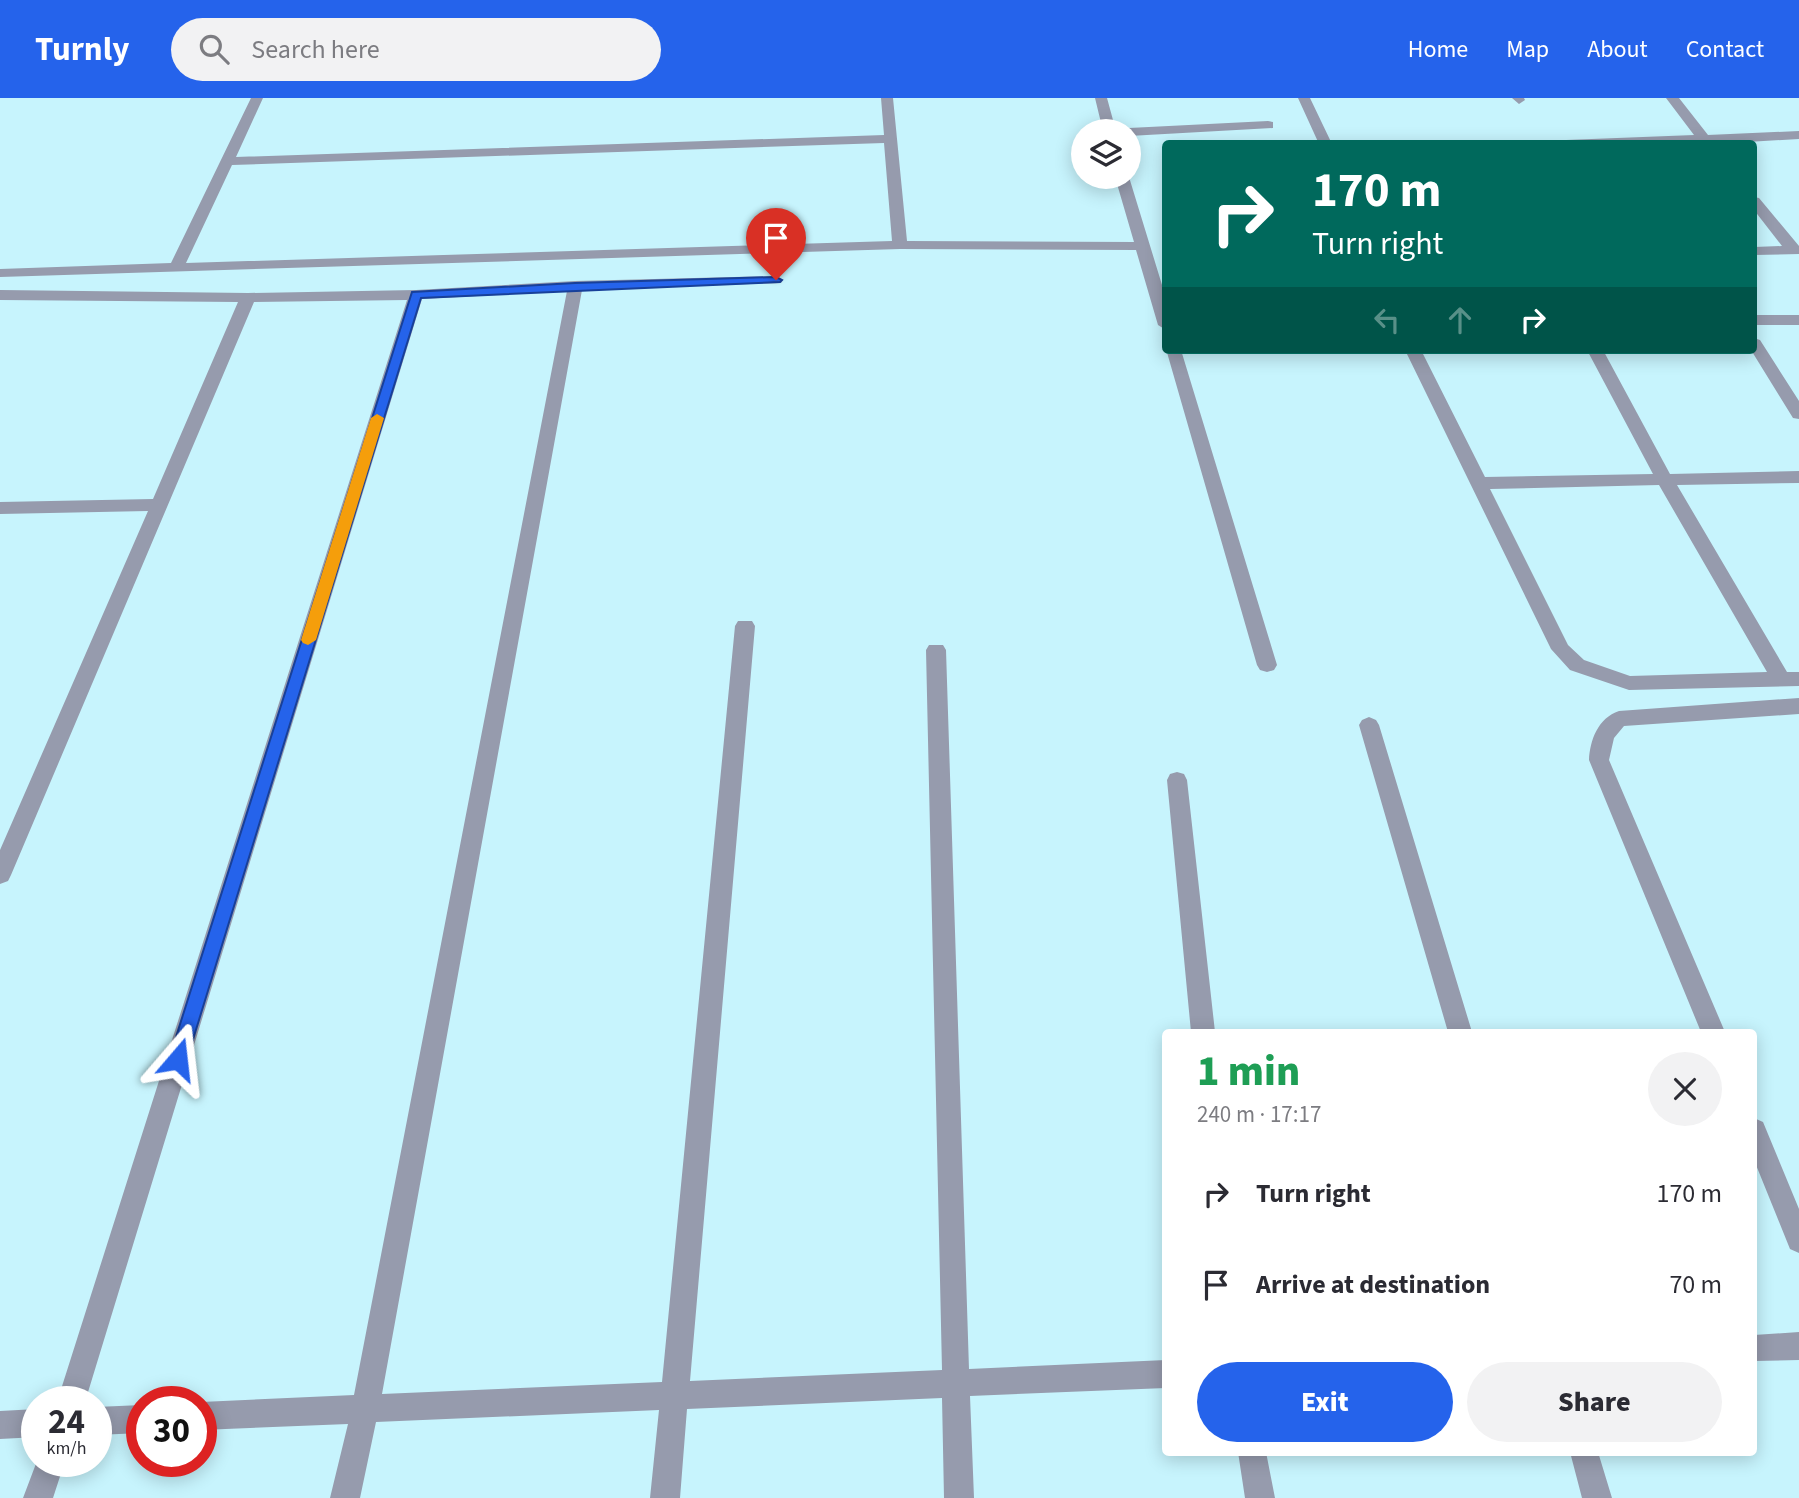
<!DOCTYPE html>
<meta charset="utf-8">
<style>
:root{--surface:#fff;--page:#f2f2f3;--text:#2b2b33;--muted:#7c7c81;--accent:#2563eb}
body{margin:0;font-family:"Source Sans 3",sans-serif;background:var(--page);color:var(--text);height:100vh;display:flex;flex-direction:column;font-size:26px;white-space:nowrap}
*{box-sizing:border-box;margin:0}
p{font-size:23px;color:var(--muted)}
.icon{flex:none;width:38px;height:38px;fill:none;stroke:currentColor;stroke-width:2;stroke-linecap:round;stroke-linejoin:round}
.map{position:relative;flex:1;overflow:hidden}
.sheet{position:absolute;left:1162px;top:931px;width:595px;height:427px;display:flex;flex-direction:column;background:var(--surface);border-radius:7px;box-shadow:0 4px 18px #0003}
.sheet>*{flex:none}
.banner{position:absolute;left:1162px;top:42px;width:595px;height:214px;border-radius:7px;box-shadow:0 4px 18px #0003;background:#00695c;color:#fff;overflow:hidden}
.tools{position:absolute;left:1071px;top:21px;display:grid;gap:14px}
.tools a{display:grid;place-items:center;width:70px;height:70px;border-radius:50%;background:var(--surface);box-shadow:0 4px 18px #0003;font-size:35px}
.speed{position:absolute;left:21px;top:1288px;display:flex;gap:14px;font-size:35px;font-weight:700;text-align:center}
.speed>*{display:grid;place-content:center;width:91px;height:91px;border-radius:50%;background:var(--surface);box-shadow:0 4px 18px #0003;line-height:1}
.speed small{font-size:18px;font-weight:400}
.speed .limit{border:10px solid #d22;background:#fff;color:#111}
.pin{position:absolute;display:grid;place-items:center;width:60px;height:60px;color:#fff;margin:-72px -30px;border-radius:50% 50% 50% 0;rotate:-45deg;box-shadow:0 0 7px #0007}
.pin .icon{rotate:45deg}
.me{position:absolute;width:77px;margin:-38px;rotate:17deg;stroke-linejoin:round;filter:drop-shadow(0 0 5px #0008)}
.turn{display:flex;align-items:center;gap:24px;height:147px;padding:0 35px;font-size:32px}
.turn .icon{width:91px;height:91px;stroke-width:2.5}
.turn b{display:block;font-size:49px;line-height:60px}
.lanes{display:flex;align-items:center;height:66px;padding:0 35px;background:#0003;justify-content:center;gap:35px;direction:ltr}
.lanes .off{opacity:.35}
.round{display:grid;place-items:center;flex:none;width:74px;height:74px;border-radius:37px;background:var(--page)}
.overview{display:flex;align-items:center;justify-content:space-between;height:119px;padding:0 35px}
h1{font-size:42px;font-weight:800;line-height:52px;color:#1e9e55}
.cta{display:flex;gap:14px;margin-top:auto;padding:14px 35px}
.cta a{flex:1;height:80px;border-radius:42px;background:var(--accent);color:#fff;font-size:28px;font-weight:800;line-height:80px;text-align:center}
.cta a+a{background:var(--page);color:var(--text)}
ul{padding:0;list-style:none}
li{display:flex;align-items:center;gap:21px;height:91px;padding:0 35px}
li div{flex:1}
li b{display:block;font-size:26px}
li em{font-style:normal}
header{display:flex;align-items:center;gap:42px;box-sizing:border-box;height:98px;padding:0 35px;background:var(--accent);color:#fff}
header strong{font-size:33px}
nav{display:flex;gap:38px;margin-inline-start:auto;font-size:24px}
.search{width:490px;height:63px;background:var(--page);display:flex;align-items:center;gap:18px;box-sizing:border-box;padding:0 24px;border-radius:38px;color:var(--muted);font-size:26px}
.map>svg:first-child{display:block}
</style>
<header>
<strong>Turnly</strong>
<div class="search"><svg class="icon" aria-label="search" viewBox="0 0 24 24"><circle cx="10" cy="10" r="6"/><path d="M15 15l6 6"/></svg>Search here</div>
<nav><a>Home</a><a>Map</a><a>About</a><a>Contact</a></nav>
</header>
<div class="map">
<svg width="1799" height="1400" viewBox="0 0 1799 1400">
<rect width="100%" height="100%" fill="#c7f4fd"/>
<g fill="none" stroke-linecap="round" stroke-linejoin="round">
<!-- street -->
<path fill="#969bad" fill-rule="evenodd" d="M251,0H263L236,59L884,37L881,0H893L907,143L1134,144L1115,79H1129L1166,200V232L1158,227L1136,152L900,151L0,179V171L171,165ZM884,45L892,143L186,165L232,67Z
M1095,0H1107L1116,33H1103Z
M1298,0H1310L1332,46H1319Z
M1512,0H1524L1525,2L1519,6Z
M1666,0H1679L1708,37L1799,33V41L1714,46H1560L1566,42L1694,37Z
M1268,23L1273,24V30L1129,38V33H1123L1129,30Z
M1754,99L1759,100L1799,148V156L1754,157V149L1782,148L1754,112Z
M776,178L783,182L781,185L582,192L382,1296L662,1284L735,528L738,523H752L755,528L690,1283L942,1272L926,552L929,547H943L946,552L969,1271L1166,1262V1290L970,1298L974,1400H944L942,1300L687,1311L680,1400H650L659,1312L376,1324L360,1400H330L348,1326L201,1332V1304L354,1297L567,193L422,201L85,1304H57L407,202L254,204L11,777L8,783L0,786V752L148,413L0,416V404L153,401L238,204L0,202V192L248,195L416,192L575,183Z
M1754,217H1799V227H1754Z
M1754,240L1760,242L1799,303V321L1793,320L1751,252H1754Z
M1166,251L1181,252L1277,567L1274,572L1267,574L1260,572L1257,567Z
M1405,252H1421L1485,379L1653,376L1587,252H1603L1670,376L1799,373V385L1677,387L1787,574H1799V588L1629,592L1570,572L1551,551ZM1659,387L1767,574L1630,578L1584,562L1568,547L1490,391Z
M1799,600V616L1624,628L1614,640L1609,662L1725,934H1701L1589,662C1590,642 1598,620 1619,613Z
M1369,619L1376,622L1379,627L1472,934H1448L1359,627L1362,622Z
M1177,674L1184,676L1187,682L1215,934H1191L1167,682L1170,676Z
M1754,1020L1763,1024L1799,1111V1155L1790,1151L1754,1062Z
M1799,1234V1262L1754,1263V1237Z
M142,1307V1335L96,1337V1309Z
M37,1311V1339L0,1341V1313Z
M1238,1354H1266L1275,1400H1245Z
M1570,1354H1598L1612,1400H1582Z
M37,1363H65L53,1400H23Z"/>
</g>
<!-- route -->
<path fill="#2563eb" stroke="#184099" stroke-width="2" d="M776,179L782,182L780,184L421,200L187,961L184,967L178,969L171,967L169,961L412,194L575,185Z"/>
<!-- slow -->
<path fill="#f59e0b" d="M377,316L384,320L316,542L308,547L303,545L301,542L371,320Z"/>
</svg>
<div class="tools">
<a><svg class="icon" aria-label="layers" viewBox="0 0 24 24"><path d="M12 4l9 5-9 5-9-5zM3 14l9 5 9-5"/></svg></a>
</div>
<div class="speed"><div>24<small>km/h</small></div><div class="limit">30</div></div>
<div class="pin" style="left:776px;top:182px;background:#d93025"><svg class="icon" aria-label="arrive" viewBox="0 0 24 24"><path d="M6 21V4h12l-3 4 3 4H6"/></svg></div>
<svg class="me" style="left:178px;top:961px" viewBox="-20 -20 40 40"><path d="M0-17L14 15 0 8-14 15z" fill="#2563eb" stroke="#fff" stroke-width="4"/></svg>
<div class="banner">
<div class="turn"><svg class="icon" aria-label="right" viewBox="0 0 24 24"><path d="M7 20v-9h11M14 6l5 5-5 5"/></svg><div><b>170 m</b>Turn right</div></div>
<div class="lanes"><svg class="icon off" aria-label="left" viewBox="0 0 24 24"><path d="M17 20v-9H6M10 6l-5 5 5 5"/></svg><svg class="icon off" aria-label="ahead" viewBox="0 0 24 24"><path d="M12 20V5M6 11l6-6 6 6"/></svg><svg class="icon" aria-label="right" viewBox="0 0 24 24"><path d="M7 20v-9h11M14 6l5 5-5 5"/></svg></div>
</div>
<section class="sheet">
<div class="overview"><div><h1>1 min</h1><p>240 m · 17:17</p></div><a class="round"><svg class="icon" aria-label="close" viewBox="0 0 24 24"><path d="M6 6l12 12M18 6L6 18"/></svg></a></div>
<ul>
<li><svg class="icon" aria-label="right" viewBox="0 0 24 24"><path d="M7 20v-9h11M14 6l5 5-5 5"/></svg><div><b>Turn right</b></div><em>170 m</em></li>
<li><svg class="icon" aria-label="arrive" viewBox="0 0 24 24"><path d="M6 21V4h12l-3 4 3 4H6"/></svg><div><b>Arrive at destination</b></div><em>70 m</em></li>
</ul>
<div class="cta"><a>Exit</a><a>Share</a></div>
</section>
</div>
